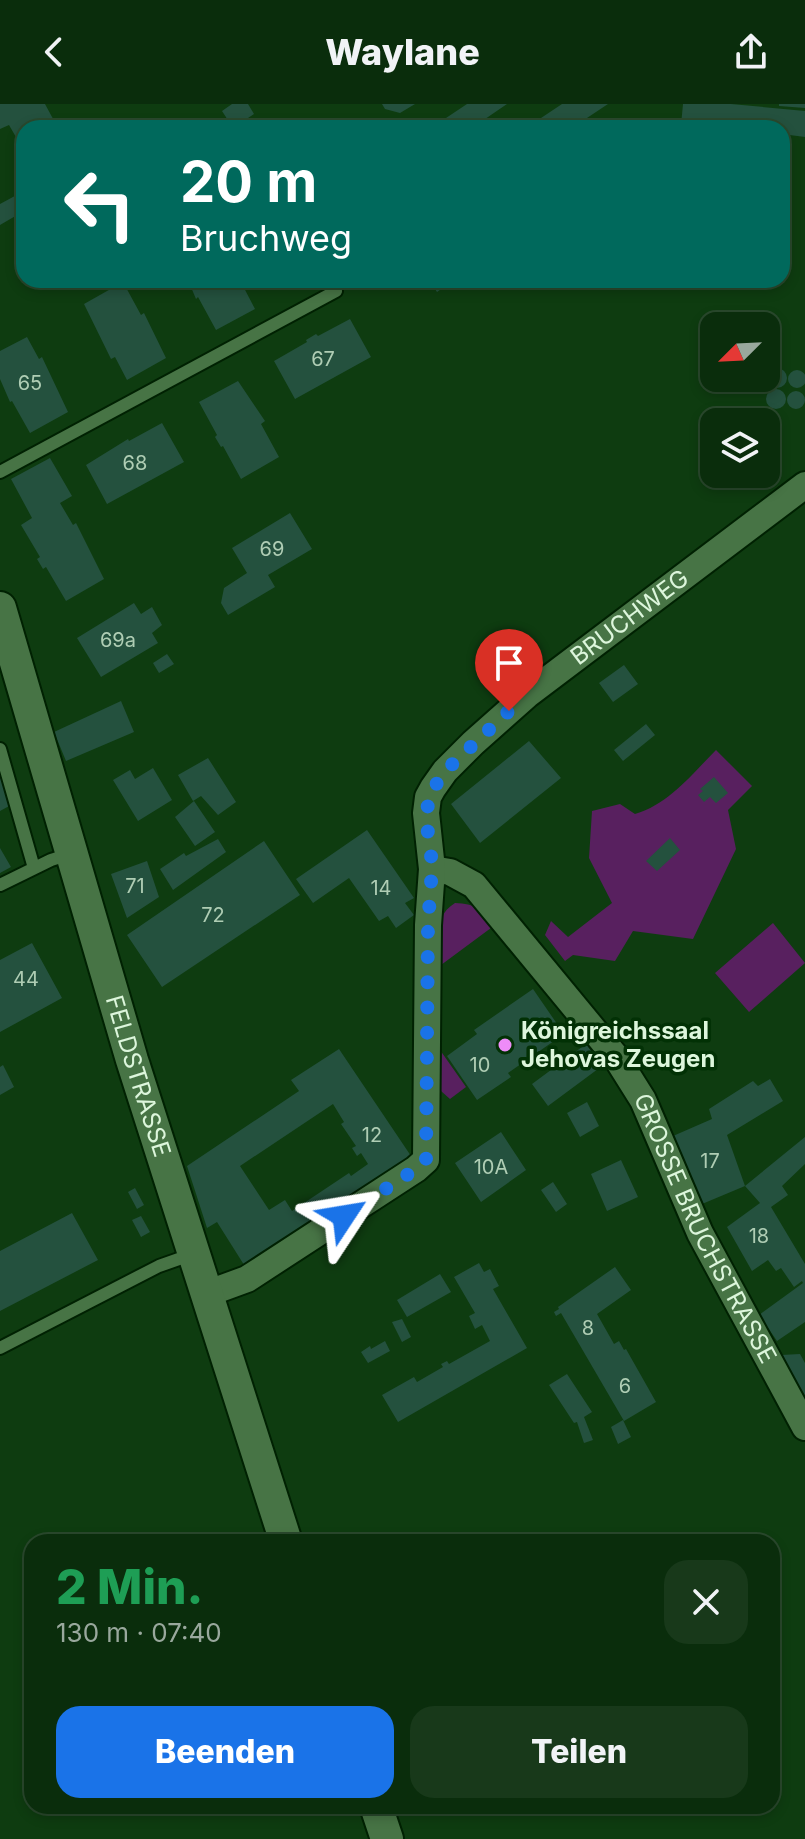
<!DOCTYPE html>
<html lang="de">
<meta charset="utf-8">
<style>
:root{--surface:#0a2d0c;--page:#18391a;--text:#f1f3f6;--muted:#99a89d;--line:#2a492d;--accent:#1a73e8}
body{margin:0;font-family:Inter,sans-serif;background:var(--page);color:var(--text);height:100vh;display:flex;flex-direction:column;font-size:30px;white-space:nowrap}
*{box-sizing:border-box;margin:0}
p{font-size:26px;color:var(--muted)}
.icon{flex:none;width:44px;height:44px;fill:none;stroke:currentColor;stroke-width:2;stroke-linecap:round;stroke-linejoin:round}
.map{position:relative;flex:1;overflow:hidden}
.details{position:absolute;left:24px;top:1430px;width:756px;height:280px;display:flex;flex-direction:column;background:var(--surface);border-radius:24px;box-shadow:0 4px 12px #0003,0 0 0 2px var(--line)}
.details>*{flex:none}
.top-card{position:absolute;left:16px;top:16px;width:774px;height:168px;border-radius:24px;box-shadow:0 4px 12px #0003,0 0 0 2px var(--line);background:#00695c;color:#fff;overflow:hidden}
.needle{width:52px;rotate:246deg}
.tools{position:absolute;left:700px;top:208px;display:grid;gap:16px}
.tools a{display:grid;place-items:center;width:80px;height:80px;border-radius:16px;background:var(--surface);box-shadow:0 4px 12px #0003,0 0 0 2px var(--line);font-size:40px}
.pin{position:absolute;display:grid;place-items:center;width:68px;height:68px;color:#fff;margin:-82px -34px;border-radius:50% 50% 50% 0;rotate:-45deg;box-shadow:0 0 8px #0007}
.pin .icon{rotate:45deg}
.me{position:absolute;width:88px;margin:-44px;rotate:57deg;stroke-linejoin:round;filter:drop-shadow(0 0 6px #0008)}
.turn{display:flex;align-items:center;gap:28px;height:168px;padding:0 32px;font-size:36px}
.turn .icon{width:104px;height:104px;stroke-width:2.5}
.turn b{display:block;font-size:56px;line-height:68px}
.round{display:grid;place-items:center;flex:none;width:84px;height:84px;border-radius:24px;background:var(--page)}
.head{display:flex;align-items:center;justify-content:space-between;height:136px;padding:0 32px}
h1{font-size:48px;font-weight:800;line-height:60px;color:#1e9e55}
.action{display:flex;gap:16px;margin-top:auto;padding:16px 32px}
.action a{flex:1;height:92px;border-radius:24px;background:var(--accent);color:#fff;font-size:32px;font-weight:800;line-height:92px;text-align:center}
.action a+a{background:var(--page);color:var(--text)}
header{display:flex;justify-content:space-between;align-items:center;height:104px;padding:0 32px;background:var(--surface);font-size:36px;font-weight:800}
.map>svg:first-child{display:block}
</style>
<header><svg class="icon" aria-label="back" viewBox="0 0 24 24"><path d="M15 5l-7 7 7 7"/></svg>Waylane<svg class="icon" aria-label="share" viewBox="0 0 24 24"><path d="M12 15V3M7 8l5-5 5 5M5 13v7h14v-7"/></svg></header>
<div class="map">
<svg width="805" height="1735" viewBox="0 0 805 1735">
<rect width="100%" height="100%" fill="#0e3c10"/>
<!-- green -->
<path fill="#58205f" d="M716,646L752,682L728,706L736,745L693,835L633,827L615,857L573,851L565,857L545,831L551,817L568,833L612,799L589,754L592,707L620,700L635,710C669,700 692,670 716,646Z
M455,799C475,800 483,805 495,821L441,861C440,837 432,813 455,799Z
M773,819L805,859L749,908L715,869Z
M440,946L466,983L450,995L441,987Z"/>
<!-- building -->
<path fill="#24513e" fill-rule="evenodd" d="M0,0H45L58,24H24V47L9,21L0,25Z
M232,0H248L254,10L233,24L222,7Z
M382,0H415L400,9L385,5Z
M467,0H507L472,24H431Z
M562,0H608L572,24H526Z
M683,0H731L805,7V33L782,30V24H716L681,21Z
M779,0H805V4L779,2Z
M610,18L647,21V24H610Z
M24,87V107L0,121V100Z
M188,176H244L246,180L243,182L255,205L216,226L198,193L196,195Z
M429,176H454L437,188Z
M123,178L141,211L144,209L166,254L127,276L115,253L111,255L84,200Z
M350,215L371,253L295,295L274,257L307,238L306,236L316,230L318,232Z
M27,233L39,255L42,253L68,308L30,329L12,297L10,298L0,275V247Z
M767 274a10 10 0 1 1 20 0a10 10 0 1 1-20 0Z
M788 275a9 9 0 1 1 18 0a9 9 0 1 1-18 0Z
M238,277L265,317L261,320L279,353L241,375L223,342L221,343L215,333L217,331L199,298Z
M766 295a10 10 0 1 1 20 0a10 10 0 1 1-20 0Z
M787 296a9 9 0 1 1 18 0a9 9 0 1 1-18 0Z
M162,319L184,358L107,400L86,361L128,335L129,337Z
M50,354L72,392L60,399L73,421L76,419L104,475L66,497L46,463L43,465L37,455L40,453L21,421L32,414L11,375Z
M290,409L312,445L268,471L275,483L228,511L221,499L224,484L247,469L232,444Z
M134,499L141,510L152,503L162,521L152,529L158,539L101,573L77,534Z
M167,550L174,560L159,569L153,559Z
M624,561L638,580L613,598L599,579Z
M121,597L134,628L66,657L54,628Z
M646,620L655,631L623,657L614,646Z
M529,637L561,674L480,739L451,700Z
M208,654L236,698L218,711L201,692L193,697L178,671Z
M153,664L172,696L138,717L113,676L130,666L135,675Z
M0,667L11,701L0,707Z
M714,673L728,689L716,699L710,693L704,698L698,691L703,687L700,685Z
M194,697L215,728L195,742L175,713Z
M367,726L414,794L405,799L414,811L396,824L388,812L379,817L349,774L313,799L296,775Z
M670,734L680,746L657,767L646,757Z
M218,735L226,748L173,786L160,765L184,749L186,752Z
M264,737L300,791L162,883L127,831Z
M0,744L11,763L0,769Z
M147,757L159,793L127,814L111,770Z
M32,839L62,894L0,928V856Z
M533,885L564,930L508,969L511,973L477,996L447,952L477,930L474,926Z
M586,940L602,962L548,1002L532,980Z
M339,945L411,1052L246,1164L217,1118L207,1124L187,1062L299,987L291,976ZM333,1000L344,1018L341,1020L356,1042L352,1044L357,1052L361,1049L368,1060L351,1072L349,1069L292,1107L285,1096L269,1106L240,1062Z
M3,961L14,983L0,991V963Z
M770,975L783,997L727,1031L745,1082L702,1100L673,1032L712,1015L709,1005L753,977L758,982Z
M587,998L599,1022L580,1033L567,1009Z
M501,1028L526,1066L481,1098L455,1059Z
M805,1033V1060L782,1082L788,1091L771,1103L805,1160V1218L777,1237L759,1211L803,1179L802,1177L794,1183L781,1164L776,1167L768,1156L752,1167L727,1123L760,1099L745,1082Z
M621,1056L638,1093L607,1107L591,1070Z
M553,1078L567,1100L556,1108L541,1086Z
M135,1084L144,1101L137,1105L128,1088Z
M72,1109L98,1156L0,1207V1147Z
M141,1112L150,1128L141,1133L132,1116Z
M479,1159L484,1168L490,1165L499,1182L493,1185L527,1244L398,1318L382,1291L414,1273L417,1278L443,1263L441,1260L447,1257L449,1260L490,1237L482,1221L475,1225L469,1212L475,1209L454,1173Z
M615,1163L631,1186L597,1210L614,1240L619,1237L624,1246L626,1245L656,1298L624,1317L561,1209L556,1212L554,1208L559,1205L558,1203Z
M440,1170L451,1188L407,1213L397,1196Z
M402,1215L411,1233L402,1238L392,1218Z
M385,1237L390,1247L368,1259L361,1248L370,1242L371,1245Z
M800,1250L805,1259V1295L781,1251Z
M567,1270L592,1308L584,1313L593,1336L584,1339L577,1318L574,1319L549,1281Z
M623,1316L631,1333L618,1340L611,1323Z"/>
<g fill="none" stroke-linecap="round" stroke-linejoin="round">
<defs>
<path id="service" d="M0,368L336,187
M0,645L34,764
M0,781L51,756L70,750
M0,1244L159,1162L193,1150"/>
<g id="minor">
<path id="s1" d="M432,765L450,768L474,781L616,953L643,996L700,1129L805,1323"/>
<path id="s2" d="M206,1190L247,1175L416,1065L426,1056L428,821L432,765L426,709L428,693L433,684L445,667L473,639L527,591L805,381"/>
</g>
<g id="tertiary">
<path id="s3" d="M0,504L132,956L286,1438"/>
<path d="M376,1702L387,1735"/>
</g>
</defs>
<!-- service casing -->
<use href="#service" stroke="#002102" stroke-width="16"/>
<!-- minor casing -->
<use href="#minor" stroke="#002102" stroke-width="30"/>
<!-- tertiary casing -->
<use href="#tertiary" stroke="#002102" stroke-width="36"/>
<!-- service -->
<use href="#service" stroke="#477445" stroke-width="12"/>
<!-- minor -->
<use href="#minor" stroke="#477445" stroke-width="26"/>
<!-- tertiary -->
<use href="#tertiary" stroke="#477445" stroke-width="32"/>
</g>
<g fill="none" stroke-linecap="round" stroke-linejoin="round">
<!-- route -->
<path stroke="#1a73e8" stroke-width="14" stroke-dasharray="0 25.2" d="M344,1112L416,1065L426,1056L428,821L432,765L430,737L427,724L428,693L445,667L509,607"/>
</g>
<!-- markers -->
<circle fill="#ee8cf8" stroke="#023105" stroke-width="3" cx="505" cy="941" r="8"/>
<g text-anchor="middle" stroke-width="7" stroke-linejoin="round" paint-order="stroke">
<!-- number labels -->
<g font-size="20" fill="#afcdb4">
<text x="323" y="262">67</text>
<text x="30" y="286">65</text>
<text x="135" y="366">68</text>
<text x="272" y="452">69</text>
<text x="118" y="543">69a</text>
<text x="135" y="789">71</text>
<text x="381" y="791">14</text>
<text x="213" y="818">72</text>
<text x="26" y="882">44</text>
<text x="480" y="968">10</text>
<text x="372" y="1038">12</text>
<text x="710" y="1064">17</text>
<text x="491" y="1070">10A</text>
<text x="759" y="1139">18</text>
<text x="588" y="1231">8</text>
<text x="625" y="1289">6</text>
</g>
<!-- street labels -->
<g font-size="24" fill="#ddf6dc" stroke="#023105">
<text dy="8" stroke="none"><textPath href="#s2" startOffset="894">BRUCHWEG</textPath></text>
<text dy="8" stroke="none"><textPath href="#s3" startOffset="488">FELDSTRASSE</textPath></text>
<text dy="8" stroke="none"><textPath href="#s1" startOffset="462">GROSSE BRUCHSTRASSE</textPath></text>
</g>
<!-- poi labels -->
<g font-size="24" font-weight="bold" fill="#ddf6dc" stroke="#023105" text-anchor="start">
<text x="521" y="935">Königreichssaal<tspan x="521" dy="28">Jehovas Zeugen</tspan></text>
</g>
</g>
</svg>
<div class="tools">
<a><svg class="needle" viewBox="-14 -14 28 28"><path d="M0-13l5 13h-10z" fill="#e53935"/><path d="M0 13l5-13h-10z" fill="#99a89d"/></svg></a>
<a><svg class="icon" aria-label="layers" viewBox="0 0 24 24"><path d="M12 4l9 5-9 5-9-5zM3 14l9 5 9-5"/></svg></a>
</div>
<div class="pin" style="left:509px;top:607px;background:#d93025"><svg class="icon" aria-label="arrive" viewBox="0 0 24 24"><path d="M6 21V4h12l-3 4 3 4H6"/></svg></div>
<svg class="me" style="left:344px;top:1112px" viewBox="-20 -20 40 40"><path d="M0-17L14 15 0 8-14 15z" fill="#1a73e8" stroke="#fff" stroke-width="4"/></svg>
<div class="top-card">
<div class="turn"><svg class="icon" aria-label="left" viewBox="0 0 24 24"><path d="M17 20v-9H6M10 6l-5 5 5 5"/></svg><div><b>20 m</b>Bruchweg</div></div>
</div>
<section class="details">
<div class="head"><div><h1>2 Min.</h1><p>130 m · 07:40</p></div><a class="round"><svg class="icon" aria-label="close" viewBox="0 0 24 24"><path d="M6 6l12 12M18 6L6 18"/></svg></a></div>
<div class="action"><a>Beenden</a><a>Teilen</a></div>
</section>
</div>
